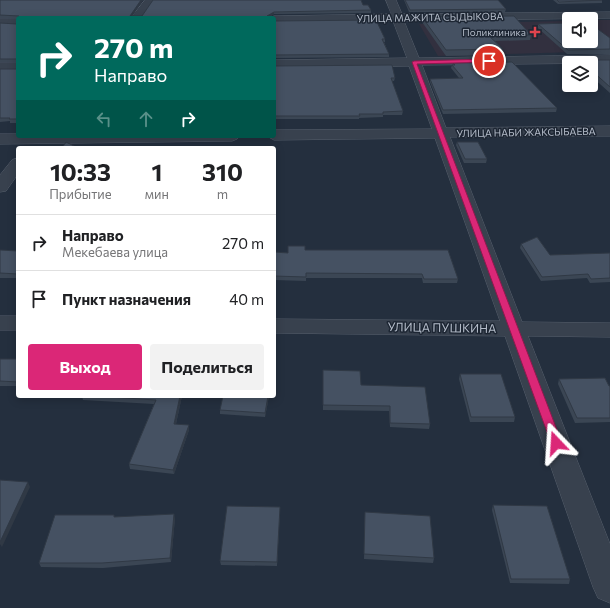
<!DOCTYPE html>
<html lang="ru">
<meta charset="utf-8">
<style>
:root{--surface:#fff;--page:#f2f2f2;--text:#202124;--muted:#757577;--line:#e0e0e0;--accent:#db2777}
body{margin:0;font-family:Commissioner,sans-serif;background:var(--page);color:var(--text);height:100vh;display:flex;flex-direction:column;font-size:15px;white-space:nowrap}
*{box-sizing:border-box;margin:0}
p{font-size:13px;color:var(--muted)}
.icon{flex:none;width:22px;height:22px;fill:none;stroke:currentColor;stroke-width:2;stroke-linecap:round;stroke-linejoin:round}
.map{position:relative;flex:1;overflow:hidden}
.details{position:absolute;left:16px;top:146px;width:260px;height:252px;display:flex;flex-direction:column;background:var(--surface);border-radius:4px;box-shadow:0 2px 10px #0003}
.details>*{flex:none}
.top-card{position:absolute;left:16px;top:16px;width:260px;height:122px;border-radius:4px;box-shadow:0 2px 10px #0003;background:#00695c;color:#fff;overflow:hidden}
.buttons{position:absolute;left:562px;top:12px;display:grid;gap:8px}
.buttons a{display:grid;place-items:center;width:36px;height:36px;border-radius:4px;background:var(--surface);box-shadow:0 2px 10px #0003;font-size:20px}
.pin{position:absolute;display:grid;place-items:center;width:34px;height:34px;color:#fff;margin:-17px;border:2px solid #fff;border-radius:50%;box-shadow:0 1px 4px #0007}
.me{position:absolute;width:44px;margin:-22px;rotate:340deg;stroke-linejoin:round;filter:drop-shadow(0 0 3px #0008)}
.turn{display:flex;align-items:center;gap:14px;height:84px;padding:0 12px;font-size:18px}
.turn .icon{width:52px;height:52px;stroke-width:2.5}
.turn b{display:block;font-size:28px;line-height:34px}
.lanes{display:flex;align-items:center;height:38px;padding:0 12px;background:#0003;justify-content:center;gap:20px;direction:ltr}
.lanes .off{opacity:.35}
.eta{display:flex;justify-content:space-evenly;align-items:center;height:68px;text-align:center}
.eta b{font-size:24px;font-weight:700;line-height:28px}
.button{display:flex;gap:8px;margin-top:auto;padding:8px 12px}
.button a{flex:1;height:46px;border-radius:4px;background:var(--accent);color:#fff;font-size:16px;font-weight:700;line-height:46px;text-align:center}
.button a+a{background:var(--page);color:var(--text)}
ul{padding:0;list-style:none}
li{display:flex;align-items:center;gap:12px;height:56px;padding:0 12px;border-top:1px solid var(--line)}
li div{flex:1}
li b{display:block;font-size:15px}
li em{font-style:normal}
.map>svg:first-child{display:block}
</style>
<div class="map">
<svg width="610" height="608" viewBox="0 0 610 608">
<rect width="100%" height="100%" fill="#242f3e"/>
<!-- medical -->
<path fill="#32303f" d="M591,20H610V51L438,56L419,24L569,21V41H591Z"/>
<g fill="none" stroke-linecap="round" stroke-linejoin="round">
<defs>
<path id="minor" d="M145,0H155L141,18H131Z
M386,0H396L402,14L610,12V18L404,21L419,58L610,55V63L422,65L446,128L610,126V136L450,137L522,322L610,323V337L528,336L610,544V603L598,598L593,587L505,336L274,333V319L500,321L435,138L274,140L267,136H274V130L432,129L409,66L274,68V60L407,58L393,21L274,22V18H269L274,16L391,14Z
M0,19H18V25H0Z
M0,63H18V71H0Z
M0,134H18V136H240L237,139L232,141L0,144Z
M18,158V174L6,191L0,192V175L12,160Z
M0,316H18V330H0Z"/>
</defs>
<!-- minor casing -->
<use href="#minor" stroke="#565f6c" stroke-width="1"/>
<!-- minor -->
<use href="#minor" fill="#38414e" fill-rule="evenodd"/>
</g>
<!-- wall -->
<path fill="#3b4654" d="M0,0H143L132,16L363,5L371,10V13L274,14L271,16L273,18H18V19L0,18Z
M404,0H498L506,9L505,12H409Z
M553,0H602V3L558,4Z
M422,17L531,35L530,40L495,41L503,49L502,55L446,56L422,22Z
M18,20V62H0V23L17,24Z
M274,21L385,39V42H384L389,54V57L274,58Z
M538,24L610,38V54H567L538,28Z
M580,60H610V93L591,76V63H579Z
M453,63L557,108L556,112L443,114L430,82V79L459,78L451,68L452,65H453Z
M274,66L395,78L394,81H392L403,111L402,115H383V117L359,118V119H274Z
M0,69H18V123H10V121L0,122Z
M457,142L487,159L486,163H464L456,145Z
M521,244L550,255L610,278V282L590,283L587,278L541,281L520,248Z
M0,250L18,251V278H0Z
M305,250L458,279L457,283H423L422,278H306V281L274,280V252L288,253Z
M0,359H18V386H0Z
M323,370L361,385L430,424L429,429L390,427L389,411L323,410Z
M460,374L515,417L514,422H470L459,379Z
M559,379L610,386V422L575,423L558,384Z
M82,396H182L176,424L189,430L174,474L130,469L129,464L154,404L83,400Z
M269,396L265,417L220,414V410Z
M493,505L570,579L569,584L510,583L492,510Z
M280,507L277,566L221,565L220,561Z
M365,512L434,558L433,563L364,559Z
M115,517L175,518L171,562L103,568L41,567L39,563Z"/>
<!-- shaded-wall -->
<path fill="#303945" d="M141,0H143L131,18L130,16Z
M274,12V14L268,18L267,16Z
M180,396H182L175,428L174,424Z
M268,396H269L265,417V413Z
M189,425V430L174,474L173,470Z
M28,482L30,487L2,547L0,544V542Z
M280,507V512L277,566V562Z
M174,514L175,518L171,562L170,558Z"/>
<!-- building -->
<path fill="#455162" stroke="#303945" d="M0,0H141L130,16H142L153,0H361L363,5H368L371,10L274,12L267,16L272,17L273,18H18L19,16L0,15Z
M405,0H498L506,9L410,10Z
M557,0H602L559,2Z
M514,16L531,35L489,36L503,49L446,50L422,17Z
M18,20V59H0V23L17,24Z
M376,20L385,39H382L389,54L274,55V21Z
M569,23V41H591V24L610,38V49L568,50L538,24Z
M580,60H610V87L591,70V63H583Z
M512,62L557,108L443,110L430,79L463,78L452,65H455L453,63Z
M392,65L395,78H391L403,111L383,112V114H359L360,116H274V66Z
M0,69H18V119H9L10,118H0Z
M66,142L76,147L75,148H62Z
M457,142H478L487,159H465Z
M537,237L550,255L610,253V278L591,279L588,274L542,277L521,244Z
M288,246H305V250H448L458,279H424L422,274L306,273V277L274,276V252L288,253Z
M0,250L18,251V274L0,273Z
M0,359H18V382L0,381Z
M323,370L360,371L361,385L425,387L430,424L390,423V406L323,405Z
M460,374H501L515,417H471Z
M605,378L609,386H610V418H577L559,379Z
M94,396H180L174,424L189,425L173,470L129,464L156,400Z
M223,396H268L265,413L220,410Z
M0,480L28,482L0,542Z
M493,505L547,506L570,579H511Z
M227,506L280,507L277,562L220,561Z
M365,512L430,516L434,558L364,554Z
M174,514L170,558L102,563H39L55,515H114V517Z"/>
<!-- route -->
<path fill="#db2777" stroke="#8e194d" d="M489,59L491,62L417,64L562,443L561,447H552L551,443L412,62L414,61Z"/>
<!-- markers -->
<path fill="#e0444e" stroke="#1d2633" stroke-width="1.5" d="M533 26h4v4h4v4h-4v4h-4v-4h-4v-4h4z"/>
<g text-anchor="middle" stroke-width="3" stroke-linejoin="round" paint-order="stroke">
<!-- far-street labels -->
<g font-size="10" fill="#b4bcc9" stroke="#1d2633">
<text transform="translate(430 17) rotate(-1)" y="4">УЛИЦА МАЖИТА СЫДЫКОВА</text>
<text transform="translate(526 132) rotate(-1)" y="4">УЛИЦА НАБИ ЖАКСЫБАЕВА</text>
</g>
<!-- far-poi labels -->
<g font-size="10" fill="#b4bcc9" stroke="#1d2633" text-anchor="end">
<text x="526" y="36">Поликлиника</text>
</g>
<!-- street labels -->
<g font-size="12" fill="#b4bcc9" stroke="#1d2633">
<text transform="translate(442 328) rotate(1)" y="4">УЛИЦА ПУШКИНА</text>
</g>
</g>
</svg>
<div class="buttons">
<a><svg class="icon" aria-label="sound" viewBox="0 0 24 24"><path d="M4 9h4l5-4v14l-5-4H4zM17 9q2 3 0 6"/></svg></a>
<a><svg class="icon" aria-label="layers" viewBox="0 0 24 24"><path d="M12 4l9 5-9 5-9-5zM3 14l9 5 9-5"/></svg></a>
</div>
<div class="pin" style="left:489px;top:61px;background:#d93025"><svg class="icon" aria-label="arrive" viewBox="0 0 24 24"><path d="M6 21V4h12l-3 4 3 4H6"/></svg></div>
<svg class="me" style="left:556px;top:443px" viewBox="-20 -20 40 40"><path d="M0-17L14 15 0 8-14 15z" fill="#db2777" stroke="#fff" stroke-width="4"/></svg>
<div class="top-card">
<div class="turn"><svg class="icon" aria-label="right" viewBox="0 0 24 24"><path d="M7 20v-9h11M14 6l5 5-5 5"/></svg><div><b>270 m</b>Направо</div></div>
<div class="lanes"><svg class="icon off" aria-label="left" viewBox="0 0 24 24"><path d="M17 20v-9H6M10 6l-5 5 5 5"/></svg><svg class="icon off" aria-label="ahead" viewBox="0 0 24 24"><path d="M12 20V5M6 11l6-6 6 6"/></svg><svg class="icon" aria-label="right" viewBox="0 0 24 24"><path d="M7 20v-9h11M14 6l5 5-5 5"/></svg></div>
</div>
<section class="details">
<div class="eta">
<div><b>10:33</b><p>Прибытие</p></div>
<div><b>1</b><p>мин</p></div>
<div><b>310</b><p>m</p></div>
</div>
<ul>
<li><svg class="icon" aria-label="right" viewBox="0 0 24 24"><path d="M7 20v-9h11M14 6l5 5-5 5"/></svg><div><b>Направо</b><p>Мекебаева улица</p></div><em>270 m</em></li>
<li><svg class="icon" aria-label="arrive" viewBox="0 0 24 24"><path d="M6 21V4h12l-3 4 3 4H6"/></svg><div><b>Пункт назначения</b></div><em>40 m</em></li>
</ul>
<div class="button"><a>Выход</a><a>Поделиться</a></div>
</section>
</div>
